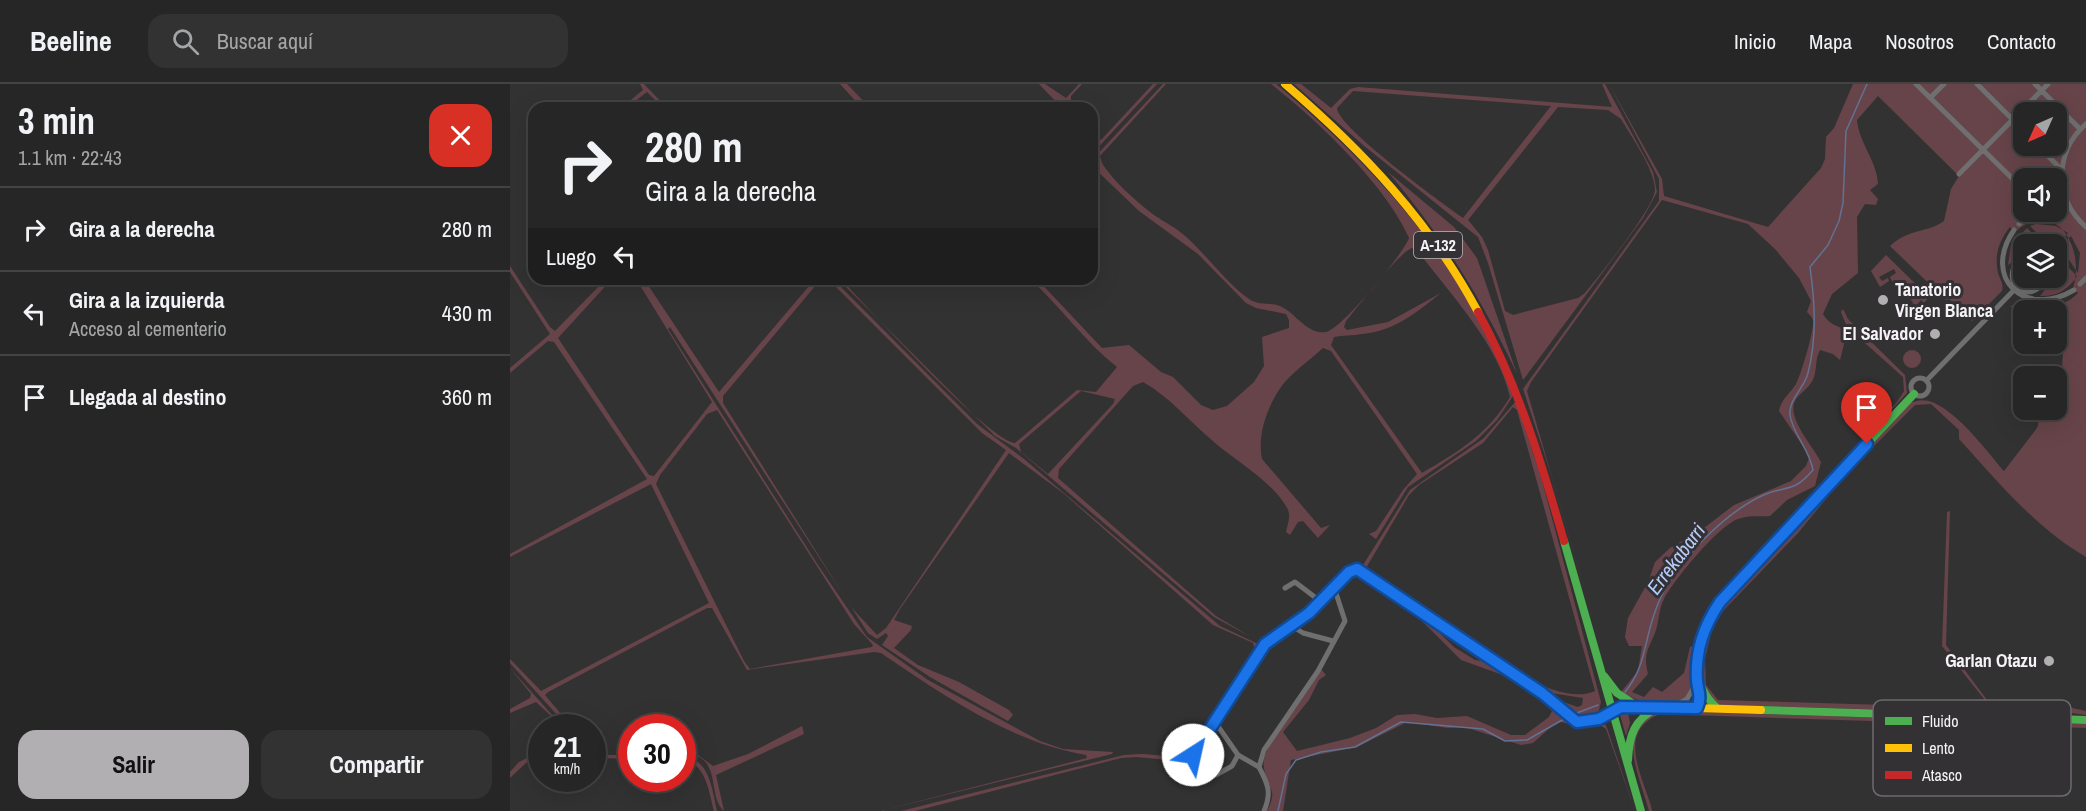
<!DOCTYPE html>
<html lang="es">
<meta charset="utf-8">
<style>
:root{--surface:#262626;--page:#323232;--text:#f1f3f6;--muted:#a4a5a7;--line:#424343;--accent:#b1afb1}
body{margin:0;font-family:"Archivo Narrow",sans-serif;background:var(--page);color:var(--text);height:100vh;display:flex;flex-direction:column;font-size:22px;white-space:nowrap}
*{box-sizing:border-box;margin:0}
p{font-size:20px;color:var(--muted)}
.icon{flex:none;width:33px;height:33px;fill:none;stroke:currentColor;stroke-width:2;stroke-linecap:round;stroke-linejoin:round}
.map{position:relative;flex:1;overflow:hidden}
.panel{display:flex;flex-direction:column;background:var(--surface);width:510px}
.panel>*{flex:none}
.top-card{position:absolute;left:18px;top:18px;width:570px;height:183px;border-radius:18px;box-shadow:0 6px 24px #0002,0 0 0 2px var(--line);background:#262626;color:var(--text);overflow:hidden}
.needle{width:39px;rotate:225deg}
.fabs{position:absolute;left:1503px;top:18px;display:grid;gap:12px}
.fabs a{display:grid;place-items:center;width:54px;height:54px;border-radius:12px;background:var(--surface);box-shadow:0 6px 24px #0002,0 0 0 2px var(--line);font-size:30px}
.speed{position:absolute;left:18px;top:630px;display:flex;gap:12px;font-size:30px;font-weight:700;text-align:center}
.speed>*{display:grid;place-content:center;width:78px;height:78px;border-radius:50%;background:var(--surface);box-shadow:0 6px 24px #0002,0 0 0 2px var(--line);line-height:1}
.speed small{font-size:15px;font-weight:400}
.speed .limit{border:9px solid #d22;background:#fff;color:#111}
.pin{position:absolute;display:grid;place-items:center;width:51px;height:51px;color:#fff;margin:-62px -26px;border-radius:50% 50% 50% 0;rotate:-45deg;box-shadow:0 0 6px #0007}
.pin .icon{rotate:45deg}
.me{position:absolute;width:66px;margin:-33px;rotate:35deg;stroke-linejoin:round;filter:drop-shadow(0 0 4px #0008)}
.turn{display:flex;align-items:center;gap:21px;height:126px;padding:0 18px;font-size:27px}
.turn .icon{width:78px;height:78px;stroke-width:2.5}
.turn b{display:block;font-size:42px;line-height:51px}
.then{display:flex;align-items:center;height:57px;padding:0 18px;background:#0003;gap:12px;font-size:22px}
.round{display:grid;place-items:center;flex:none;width:63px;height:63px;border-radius:18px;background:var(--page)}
.summary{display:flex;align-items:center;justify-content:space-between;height:102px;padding:0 18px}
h1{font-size:36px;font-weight:800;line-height:45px}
.primary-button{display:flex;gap:12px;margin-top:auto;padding:12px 18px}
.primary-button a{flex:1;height:69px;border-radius:18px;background:var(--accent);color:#111;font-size:24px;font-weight:800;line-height:69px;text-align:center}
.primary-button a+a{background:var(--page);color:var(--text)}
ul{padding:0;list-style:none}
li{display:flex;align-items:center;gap:18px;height:84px;padding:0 18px;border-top:2px solid var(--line)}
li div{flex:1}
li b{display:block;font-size:22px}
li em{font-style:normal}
header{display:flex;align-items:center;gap:36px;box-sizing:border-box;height:84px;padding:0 30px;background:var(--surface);border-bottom:2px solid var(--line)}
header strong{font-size:28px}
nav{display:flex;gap:33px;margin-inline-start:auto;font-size:21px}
.search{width:420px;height:54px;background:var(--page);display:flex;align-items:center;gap:15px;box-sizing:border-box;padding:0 21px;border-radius:18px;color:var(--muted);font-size:22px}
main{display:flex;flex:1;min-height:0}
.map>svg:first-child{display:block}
</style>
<header>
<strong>Beeline</strong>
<div class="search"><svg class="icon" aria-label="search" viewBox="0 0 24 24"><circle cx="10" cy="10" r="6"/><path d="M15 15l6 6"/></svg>Buscar aquí</div>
<nav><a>Inicio</a><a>Mapa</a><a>Nosotros</a><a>Contacto</a></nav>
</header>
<main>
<section class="panel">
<div class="summary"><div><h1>3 min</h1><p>1.1 km · 22:43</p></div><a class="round" style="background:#d93025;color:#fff"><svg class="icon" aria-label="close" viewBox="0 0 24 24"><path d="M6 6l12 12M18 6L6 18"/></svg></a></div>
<ul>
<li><svg class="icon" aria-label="right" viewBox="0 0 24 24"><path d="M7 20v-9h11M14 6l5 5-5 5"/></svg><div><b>Gira a la derecha</b></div><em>280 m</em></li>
<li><svg class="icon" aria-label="left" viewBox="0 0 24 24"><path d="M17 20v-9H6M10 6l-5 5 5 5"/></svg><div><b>Gira a la izquierda</b><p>Acceso al cementerio</p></div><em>430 m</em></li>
<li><svg class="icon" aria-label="arrive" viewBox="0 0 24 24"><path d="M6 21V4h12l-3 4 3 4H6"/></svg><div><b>Llegada al destino</b></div><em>360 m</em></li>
</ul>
<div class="primary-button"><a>Salir</a><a>Compartir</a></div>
</section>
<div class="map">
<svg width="1576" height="727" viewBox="0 0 1576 727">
<rect width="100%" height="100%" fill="#333233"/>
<!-- green -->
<path fill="#67444a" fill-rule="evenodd" d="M130,0H134L157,24H153L137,8L116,24H111L133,6Z
M330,0H337L360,24H352Z
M529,0H535L556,14L569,0H572L561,12V24H552Z
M643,0H647L582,70L585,62L582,50L591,56Z
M653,0H656L590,72L592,79C603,97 627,118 644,131C654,138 665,143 674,151C696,170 716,199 739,215C749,222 760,218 770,222C786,229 797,251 816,248C831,246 894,169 899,154C877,102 806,35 761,0H766C867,84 959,186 1003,312L987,336L966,357L898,403L866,455L859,450L866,447L893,406L907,390L821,267L813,264C800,276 781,289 771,303C757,323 747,351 752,375L811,444L820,441L808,454L793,437L788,438L780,451L776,448C778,438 782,431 776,422C759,395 727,378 704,358C680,338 660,313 633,298L623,302L549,385L548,394L706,532L741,553L704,533L506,364L485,352L328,195H331C355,221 480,358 505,359L567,306L586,308L607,283C575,258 551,223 520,195H527L592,264L619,261L651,288L663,293L691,321L703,326L717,322L744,298L754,282L752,253L779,244V236L776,230L746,224L736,219L688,170L629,127L582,82V76ZM902,164L907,166C939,209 988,259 1000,313C978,350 948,368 912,389L821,261L824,253C833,251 842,252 852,250C885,247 907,228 931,209L878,238L837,246L834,243L836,237C848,223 889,168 902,164ZM571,307L605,315L603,320L538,390L511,368L509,360Z
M784,0H791L821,24L840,5L848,3L1102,23L1092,0H1095L1143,88L1147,108L1133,134L1013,296L978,179L968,153L853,61ZM843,7L1041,22L953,134C933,120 827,43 827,24ZM1048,23L1098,26L1111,35C1121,52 1145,86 1145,106C1144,124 1089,192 1075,209L1068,214L1003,231L995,227L978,166L972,153L958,136Z
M1099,0L1152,95L1154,112L1258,143L1311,84L1315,75L1316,53L1324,44L1343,0H1576V473C1526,444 1487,397 1449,355V346L1421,320L1405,321L1339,387L1288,449L1214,526L1203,541L1195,575L1196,601L1208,616L1475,624L1478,620L1432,562L1437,428L1440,427L1436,561L1477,616L1516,624L1524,616V623L1519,626L1457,628L1211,621L1204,619L1193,607L1196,549L1212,523L1400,320C1429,300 1476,367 1494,387L1527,344L1532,326H1546L1547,299L1551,297L1554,255L1547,251L1546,226L1500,223L1508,218C1529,224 1551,227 1568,209L1563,204C1576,162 1544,112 1505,148L1500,143C1489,156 1484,172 1488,189C1490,195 1494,200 1492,207L1462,237L1439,215L1436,216L1380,162C1401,143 1416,150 1434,137L1441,105L1449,92L1368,12L1347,36C1349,59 1367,77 1368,100L1360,106L1368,115L1366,121L1355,120L1347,133L1348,189L1322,210L1313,230C1327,253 1343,230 1330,276L1323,270L1310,266C1305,275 1307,284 1304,293C1301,304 1288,309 1284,319C1279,337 1303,362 1311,378L1305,402L1277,416L1260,432C1249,433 1239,431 1228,435C1208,442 1164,496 1154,515C1149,524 1149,536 1146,546C1143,556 1136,565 1136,576C1136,581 1137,586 1138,590L1122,608L1134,613L1143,603L1152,608L1174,589L1180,563L1183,562C1186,572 1187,600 1180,609C1166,628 1128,619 1111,608L1128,587L1132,562H1119L1115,553L1118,534L1138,498L1145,478L1160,464L1194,444L1224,421L1281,397L1296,382L1299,374L1295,365L1269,327C1271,315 1280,310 1286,300C1291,291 1305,244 1303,236C1302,233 1299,230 1297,228L1301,217L1289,194L1265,165L1238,140L1152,116L1021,298L1017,307L1101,597L1040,387L1013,305L1149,117V95ZM1514,28H1546V62H1514ZM1514,94H1546V128H1514Z
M878,88L944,143L967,174L1007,290C970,211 934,155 878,88Z
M1526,140L1546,142L1558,149L1548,160L1537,149L1532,154L1520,142Z
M1517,144L1529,156L1524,160H1514L1513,170L1498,181L1501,161Z
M1561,152L1570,169L1568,189L1550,163Z
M1376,171L1419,213L1414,219L1411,216L1403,225V219L1389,196L1383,199L1380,193L1386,189L1384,185L1369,193L1372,197L1378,194L1379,197L1370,203L1361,187Z
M1513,180L1514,194H1530L1526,202L1519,205L1507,198C1505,190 1506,185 1513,180Z
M1547,180L1555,185L1559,184L1567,192C1558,206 1546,213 1530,212L1538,202L1541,194H1546Z
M0,182L40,243L45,247L96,195H102L48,254L139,391L144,392L202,318L126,195H134L209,308L305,195H311L213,312V319L341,523L367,551L376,544L496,366L472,349L318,195H323L467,340L514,375L710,542L748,560L744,563L743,559L703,541L553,409L499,369L390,525L384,536L402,542L401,546L384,564L408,581L449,598L499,626L503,631L498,637L420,593L372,561L378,552L376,549L367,555L358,549L160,243L158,245L308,481L357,553L418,596L530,657L553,665L603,668L602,670L370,727L577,674L576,671C502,659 433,611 371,569L364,568L237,586L202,524H197L38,608L35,611L62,643H58L0,579V575L31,607L199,519L141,400L0,473V470L137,395L44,258L38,257L0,289V284L40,250L0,188ZM207,326L344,540L363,561L362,563L240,585L234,577L146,400L150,391L197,330Z
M1333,225L1338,235L1395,291L1397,309L1311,401L1387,318L1394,307L1393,293L1337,243L1331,228Z
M1393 275a9 9 0 1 1 18 0a9 9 0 1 1-18 0Z
M1006,317L1031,393L1091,618L1088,630L1078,636L1066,634L1041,614L1068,623L1072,621L1073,614L1041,609L1026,602L853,486V481L900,406L974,354ZM1003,323L1007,326L1085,607C1039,628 943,544 906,517C890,506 870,498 856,484L899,411L909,401L973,359Z
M902,527L910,530L944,563L965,576L981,578L1011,597L1062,637L1096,641L1125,727L1096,645L1090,641L1072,643L1051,638L1043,641L1023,659L1011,661L955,643L938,644L897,638L847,663L781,676L773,727H757C769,705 757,704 754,684C752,676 757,667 760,660L811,585L816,591L809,596L799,616L773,648L787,667L840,654L866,644L887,631L905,630L927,634L957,632L1001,651H1015L1039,633L1043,625L1001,594L951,576Z
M0,584L53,643L26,618L0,629V625L20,614L21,610Z
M1534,618L1576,627V631L1541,626Z
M1150,627L1576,640V644L1150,630C1107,647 1131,689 1141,722L1142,727H1139C1130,693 1103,642 1150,627Z
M1118,628L1120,639L1116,652L1110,631Z
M292,642L294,650L206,691L214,727C196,711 214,671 173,669H185L203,682L238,670Z
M632,670L672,673L670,677L626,673L611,674L405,727H391L614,671Z
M23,671H31V676L18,677L0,694V688L9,678Z
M83,671H121V675L90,674L83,677Z
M172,672C200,674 202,706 207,727H204C199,708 196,679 173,676Z"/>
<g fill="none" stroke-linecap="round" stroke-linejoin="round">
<!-- stream -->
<path stroke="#617292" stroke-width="1.5" d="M1115,608C1136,583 1134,557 1145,528C1153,502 1175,475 1193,456C1210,439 1234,419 1256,410C1280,401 1284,408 1303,386C1299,364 1283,351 1280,331C1278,316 1295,303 1298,289C1307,254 1305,219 1300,183L1318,161L1329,137L1333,119L1336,47L1357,0
M1064,630L1088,621
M768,727L776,690L786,676L811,668L845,663L891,638L973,645L995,657L1017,656L1054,635"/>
<!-- street -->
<path stroke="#706f70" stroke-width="5" d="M1406,0L1514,106
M1467,0L1514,47
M1525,0L1570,45
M1420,14L1434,0
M1576,40C1544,68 1544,115 1576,143
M1528,62L1551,85
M1449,90L1538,0
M1509,140L1520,128
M1504,146C1471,194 1515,235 1564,206
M1514,177L1503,186C1497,209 1529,217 1534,194
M1570,200L1576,194
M1401 303a9 9 0 1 1 18 0a9 9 0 1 1-18 0Z
M1417,296L1505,205
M775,504L785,498L810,517
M782,542L793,549L823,557
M1184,607L1187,624
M1165,622L1177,615L1187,598
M1187,624L1190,606
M705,638L728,671L722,682L706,691L690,681L683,671L755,560L799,529L839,488L847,485
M728,671L749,683L754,666L808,587L835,537L824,503
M749,683C758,700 762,709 754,727"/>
<!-- fast -->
<path stroke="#4caf50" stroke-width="8" d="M1054,457L1131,727
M1094,592L1107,609L1127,622
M1207,624C1173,594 1189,551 1210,517L1404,310
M1251,626L1576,636
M1118,676C1119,652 1124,635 1147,624"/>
<!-- slow -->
<path stroke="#ffc107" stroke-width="8" d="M775,0C852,66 920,138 968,228
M1002,589L1067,638L1081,637L1117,622L1251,626"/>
<!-- jam -->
<path stroke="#c62828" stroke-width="8" d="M968,228C1008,301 1031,377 1054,457
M847,485L1002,589"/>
</g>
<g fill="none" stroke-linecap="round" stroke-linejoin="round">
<defs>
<path id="route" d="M683,671L755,560L799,529L839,488L847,485L1032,609L1067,638L1089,635L1111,623L1187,624C1192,613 1188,607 1187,597C1185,566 1194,542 1210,518L1357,360"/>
</defs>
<!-- route casing -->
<use href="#route" stroke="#114b97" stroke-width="15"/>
<!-- route -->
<use href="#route" stroke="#1a73e8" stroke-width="10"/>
</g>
<!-- markers -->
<g fill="#b1afb1" stroke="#333134" stroke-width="2">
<circle cx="1373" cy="216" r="6"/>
<circle cx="1425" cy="250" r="6"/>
<circle cx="1539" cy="577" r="6"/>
</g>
<g text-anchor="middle" stroke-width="6" stroke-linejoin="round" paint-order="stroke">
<!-- shield labels -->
<rect fill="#333134" stroke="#bbb9bb" stroke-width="1.5" x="904" y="148" width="48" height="26" rx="4.5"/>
<g font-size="16" font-weight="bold" fill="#f5f3f5">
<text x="928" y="167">A-132</text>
</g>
<!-- poi labels -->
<g font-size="18" font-weight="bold" fill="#f5f3f5" stroke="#333134" text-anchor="end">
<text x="1385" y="212" text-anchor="start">Tanatorio<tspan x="1385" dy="21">Virgen Blanca</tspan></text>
<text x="1413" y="256">El Salvador</text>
<text x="1527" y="583">Garlan Otazu</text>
</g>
<!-- water labels -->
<g font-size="20" font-style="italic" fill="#b5ccfb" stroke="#333134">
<text transform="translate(1166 475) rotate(-53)" y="7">Errekabarri</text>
</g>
</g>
<!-- legend -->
<rect x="1363" y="616" width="198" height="96" rx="9" fill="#333134" stroke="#6d6b6e" stroke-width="1.5"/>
<rect x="1375" y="633" width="27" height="8" fill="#4caf50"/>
<rect x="1375" y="660" width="27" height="8" fill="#ffc107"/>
<rect x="1375" y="687" width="27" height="8" fill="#c62828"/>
<g font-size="16" fill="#f5f3f5">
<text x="1412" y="643">Fluido</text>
<text x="1412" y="670">Lento</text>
<text x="1412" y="697">Atasco</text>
</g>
</svg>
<div class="fabs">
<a><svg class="needle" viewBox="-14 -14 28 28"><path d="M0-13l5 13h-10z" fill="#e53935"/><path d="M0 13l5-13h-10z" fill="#a4a5a7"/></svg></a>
<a><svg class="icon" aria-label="sound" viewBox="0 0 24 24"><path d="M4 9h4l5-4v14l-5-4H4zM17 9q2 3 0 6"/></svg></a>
<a><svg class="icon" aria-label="layers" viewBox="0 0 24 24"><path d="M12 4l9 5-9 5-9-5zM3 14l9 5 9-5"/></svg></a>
<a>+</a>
<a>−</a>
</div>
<div class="speed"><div>21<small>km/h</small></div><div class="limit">30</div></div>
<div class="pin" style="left:1357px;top:360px;background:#d93025"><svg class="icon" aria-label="arrive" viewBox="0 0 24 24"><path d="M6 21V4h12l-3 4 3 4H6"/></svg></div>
<svg class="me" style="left:683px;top:671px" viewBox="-20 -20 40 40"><circle r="19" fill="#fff"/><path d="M0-13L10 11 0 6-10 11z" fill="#1a73e8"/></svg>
<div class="top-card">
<div class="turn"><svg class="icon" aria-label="right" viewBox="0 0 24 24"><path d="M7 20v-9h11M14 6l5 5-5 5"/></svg><div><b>280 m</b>Gira a la derecha</div></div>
<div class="then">Luego<svg class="icon" aria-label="left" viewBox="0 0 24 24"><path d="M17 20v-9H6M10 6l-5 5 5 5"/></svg></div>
</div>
</div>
</main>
